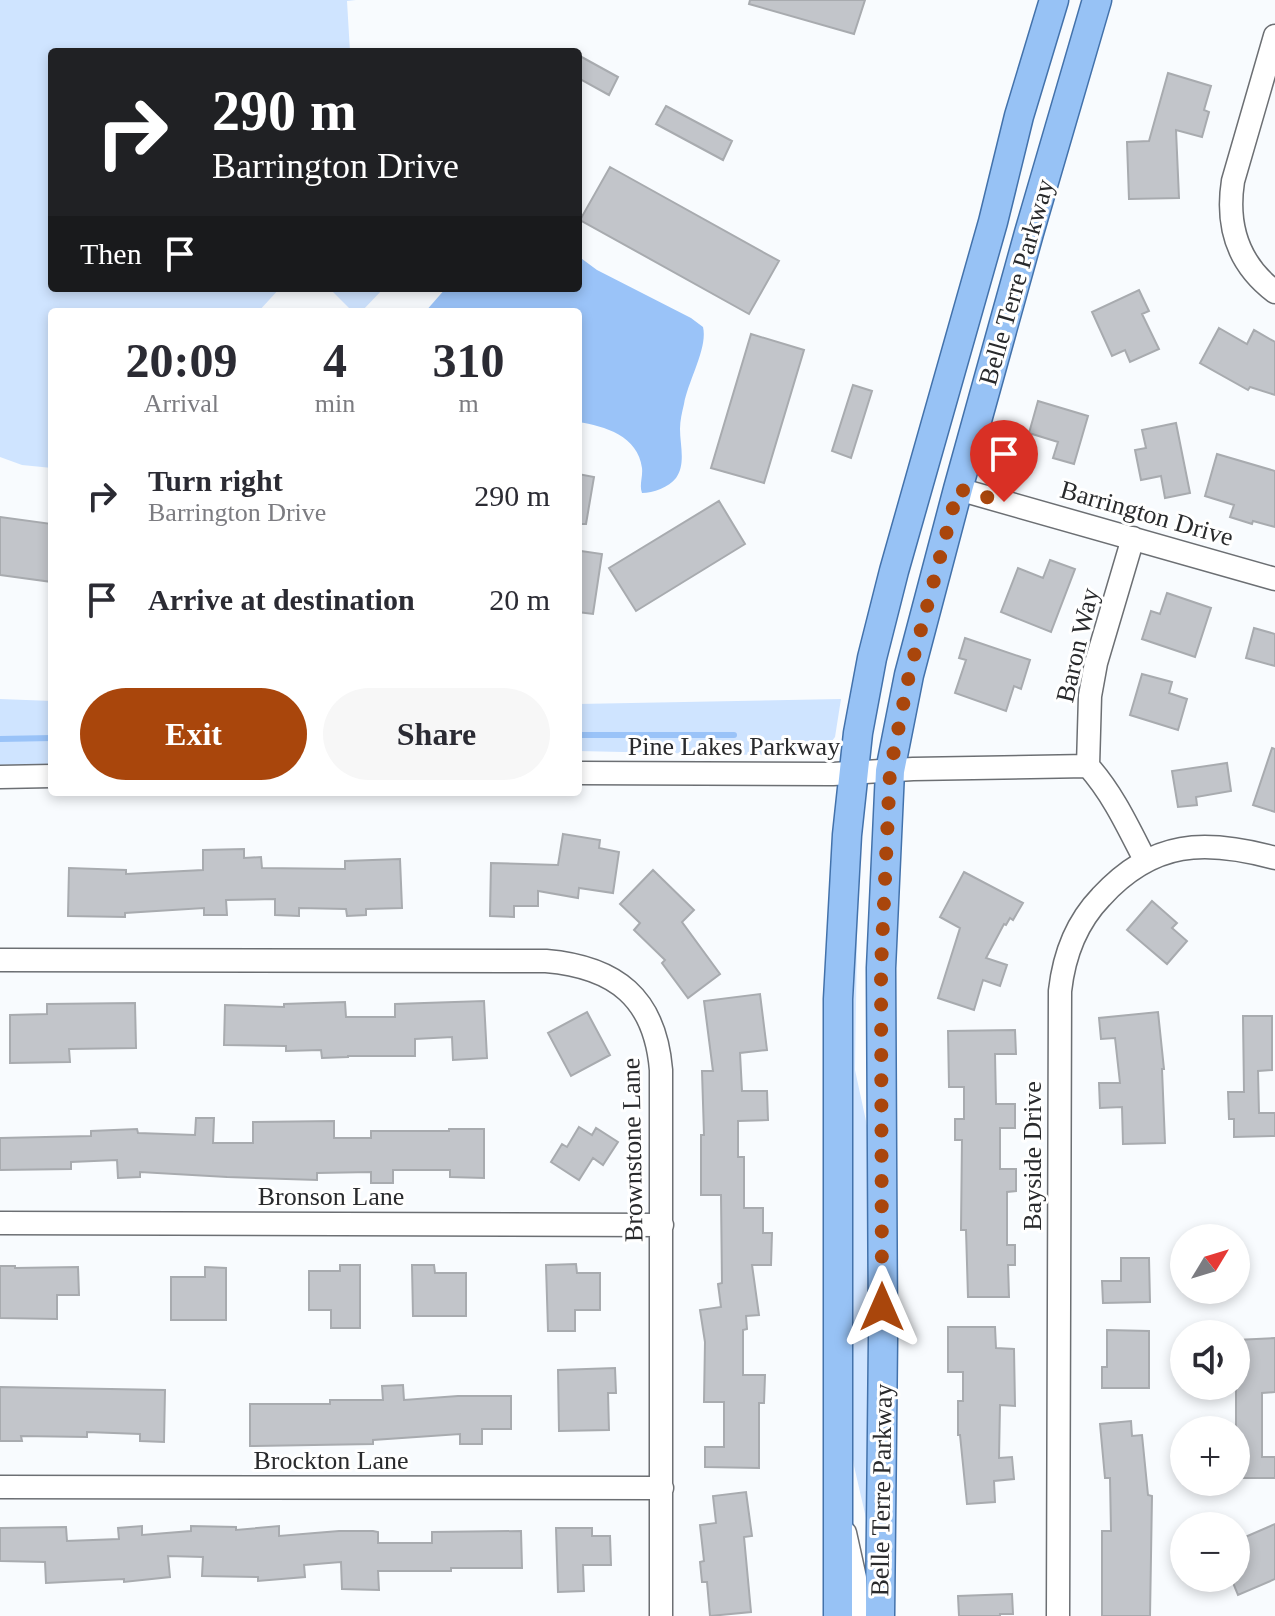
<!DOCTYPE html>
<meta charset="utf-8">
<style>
:root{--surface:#fff;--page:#f7f7f7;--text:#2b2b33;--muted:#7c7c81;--accent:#a9460c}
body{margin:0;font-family:"Times New Roman",serif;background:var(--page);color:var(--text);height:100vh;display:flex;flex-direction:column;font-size:30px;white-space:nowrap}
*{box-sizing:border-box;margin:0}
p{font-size:26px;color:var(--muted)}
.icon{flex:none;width:44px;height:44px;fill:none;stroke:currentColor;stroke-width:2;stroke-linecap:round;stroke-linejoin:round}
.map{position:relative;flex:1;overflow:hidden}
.sheet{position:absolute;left:48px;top:308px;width:534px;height:488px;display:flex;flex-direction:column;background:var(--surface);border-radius:8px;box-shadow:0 4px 12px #0003}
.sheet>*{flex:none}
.guide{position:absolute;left:48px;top:48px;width:534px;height:244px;border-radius:8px;box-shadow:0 4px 12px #0003;background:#202124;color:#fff;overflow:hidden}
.needle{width:52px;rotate:52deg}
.controls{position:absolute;left:1170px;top:1224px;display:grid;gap:16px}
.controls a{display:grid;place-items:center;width:80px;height:80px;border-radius:50%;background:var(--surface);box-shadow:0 4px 12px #0003;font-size:40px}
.pin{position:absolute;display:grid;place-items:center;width:68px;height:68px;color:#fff;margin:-82px -34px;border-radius:50% 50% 50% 0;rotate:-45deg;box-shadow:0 0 8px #0007}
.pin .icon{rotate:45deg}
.me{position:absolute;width:88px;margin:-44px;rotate:0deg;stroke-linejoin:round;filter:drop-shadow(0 0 6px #0008)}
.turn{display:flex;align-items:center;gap:28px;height:168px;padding:0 32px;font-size:36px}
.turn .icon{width:104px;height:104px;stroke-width:2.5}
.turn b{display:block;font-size:56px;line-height:68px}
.then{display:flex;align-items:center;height:76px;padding:0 32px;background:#0003;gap:16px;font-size:30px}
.eta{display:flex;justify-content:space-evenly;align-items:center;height:136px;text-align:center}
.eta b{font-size:48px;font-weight:700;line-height:56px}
.button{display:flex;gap:16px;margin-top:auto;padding:16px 32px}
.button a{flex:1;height:92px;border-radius:48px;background:var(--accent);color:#fff;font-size:32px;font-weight:700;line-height:92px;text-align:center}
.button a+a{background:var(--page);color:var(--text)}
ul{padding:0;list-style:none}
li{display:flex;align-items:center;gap:24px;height:104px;padding:0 32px}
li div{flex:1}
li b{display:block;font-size:30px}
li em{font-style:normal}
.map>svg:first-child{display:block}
</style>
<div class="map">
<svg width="1275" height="1616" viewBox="0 0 1275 1616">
<rect width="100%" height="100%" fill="#f8fbfe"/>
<!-- green -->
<path fill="#cfe4ff" d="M0,0H356L347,1L350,52H52V288H280L258,312H52V468L22,465L0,457Z
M329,288H384L361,312H353Z
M0,699L52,701V764L0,766Z
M841,699L835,737L829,745L819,750L758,755L578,751V704Z
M855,871L858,872L855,1070L869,1135L870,1616H866V1518L854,1466L851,1445L850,1104L852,1069Z"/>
<!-- water -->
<path fill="#9ac3f8" d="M578,256L597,270L691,318L703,327C708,348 688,381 684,404C682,412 680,421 680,429C680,445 686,464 676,478C669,487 653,493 642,493C639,485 643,477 642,468C638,436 605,426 578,422V312H425L446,288H578Z"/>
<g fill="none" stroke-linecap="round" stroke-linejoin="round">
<!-- stream -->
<path stroke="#9ac3f8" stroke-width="6" d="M578,735H734
M0,739L52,738"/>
</g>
<!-- building -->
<path fill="#c2c5ca" stroke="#a8abaf" stroke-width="2" d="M750,0H865L854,34L749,4Z
M578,55L618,77L609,95L578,78Z
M1168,73L1211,86L1204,110L1209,112L1202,137L1176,130L1179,198L1129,199L1127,142L1149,141Z
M666,106L732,141L723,160L656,124Z
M610,167L779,261L749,314L580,220Z
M1139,290L1149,311L1142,314L1159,349L1130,362L1125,350L1112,356L1092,312Z
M1219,328L1247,344L1254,330L1275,342V395L1250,387L1248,390L1200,363Z
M751,334L804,350L764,483L711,468Z
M853,385L872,391L851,458L832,451Z
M1038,401L1088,416L1074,464L1053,458L1058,442L1029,433Z
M1176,423L1190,493L1165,498L1161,476L1141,480L1135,450L1146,448L1142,430Z
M1217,454L1275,471V527L1253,521L1252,524L1230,517L1234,505L1205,496Z
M578,474L594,477L586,524H578Z
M719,501L745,544L636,611L609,568Z
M0,517L52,524V582L0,575Z
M581,551L602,554L593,614L578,612V570Z
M1050,560L1075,569L1051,632L1001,612L1018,568L1043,578Z
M1167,593L1211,608L1195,657L1142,639L1151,611L1160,614Z
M1254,628L1275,634V666L1246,658Z
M965,638L1030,660L1021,689L1014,686L1006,711L955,693L966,660L959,658Z
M1142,674L1172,682L1169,693L1187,699L1178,730L1130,715Z
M1272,748L1275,749V812L1253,805Z
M1227,763L1231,791L1196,797L1197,805L1178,807L1172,771Z
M563,834L600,840L599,848L619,852L613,893L579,888L578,898L538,891V906H514V917L490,916L491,863L558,865Z
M244,849V858L261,857L262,868L345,869V861L400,859L402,908L366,909V915L347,916L346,909L299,908V916L275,915V899L226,900L227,915H204V908L125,913V917L68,916L69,868L126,870V874L203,870V850Z
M653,870L694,910L682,922L720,974L688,998L662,963L665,960L634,930L640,923L620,904Z
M964,872L1023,903L1013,920L1010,918L1006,925L1004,924L986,958L1007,965L1000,986L983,980L974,1010L938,998L960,928L940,917Z
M1152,901L1177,923L1172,928L1187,941L1167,964L1127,930Z
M760,994L767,1050L740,1053L742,1091H767L768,1120L738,1121V1157H744V1208H763V1233H772L771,1265H752L759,1315L746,1316L747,1329L743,1330V1375H765L764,1403H759V1468L705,1467V1447H724V1402H704L705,1342L700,1310L721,1307L718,1284L722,1283L721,1195H701V1135H704L702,1071H713L704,1001Z
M484,1001L487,1058L453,1060L452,1037L415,1039V1056H348V1057L322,1058L321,1050L286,1051V1046L224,1045L225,1005L284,1007V1004L345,1002L346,1017H395V1004Z
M135,1003L136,1048L69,1049L70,1062L10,1063V1015L47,1014V1004Z
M587,1012L610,1055L571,1076L548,1033Z
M1158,1012L1164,1069H1162L1165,1143L1123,1144L1122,1107L1100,1108L1099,1083H1120L1115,1038L1101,1039L1099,1018Z
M1243,1016H1272V1070L1258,1071L1259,1113H1275V1136L1234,1137V1119H1229L1228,1092H1244Z
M1015,1030L1016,1054H995L996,1104H1015V1128H1000V1169H1016V1191L1007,1192V1245H1015V1265H1008L1009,1297H968L966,1230H961L962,1140H955V1119H964V1087H949L948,1031Z
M196,1118H214L213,1143H253V1122L334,1121V1138H371V1131H449V1129H484V1178L450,1177V1170H393V1183H371V1172L317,1173V1180L227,1177L140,1172V1177L118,1178L117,1160L71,1162V1169L0,1170V1138L91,1136V1131L137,1129L138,1133L195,1135Z
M579,1127L592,1135L596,1128L618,1142L603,1165L593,1158L579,1180L551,1162L562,1144L567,1147Z
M1121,1258H1149L1150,1302L1103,1303L1102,1281H1121Z
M576,1264L577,1273H600V1310H575V1331H548L546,1265Z
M340,1265H360V1328H331V1310H309V1271H340Z
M412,1265H434L435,1273H466V1316H413Z
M0,1266H15V1268L78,1267L79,1295H57V1319L0,1318Z
M205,1267L226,1268V1320H171V1277H205Z
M948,1327H995L996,1348L1014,1349L1015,1406L1000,1405L999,1458L1012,1457L1014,1479L994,1481L995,1502L967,1504L960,1435H958V1401H963V1372H948Z
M1107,1330L1149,1331V1388H1102V1367H1107Z
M1275,1338V1392L1262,1393V1457H1275V1478H1236V1340Z
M615,1368L616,1393H608L609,1430L559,1431L558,1370Z
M403,1385L404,1400L458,1396H511V1429H482V1444H460V1434L373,1440V1444L250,1446V1404H330V1400H383L382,1386Z
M0,1387L165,1390L164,1442L140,1441V1434L87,1432V1437L21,1436L22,1441H0Z
M1131,1421L1132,1436L1142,1435L1148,1495L1152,1496L1150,1616H1102V1531H1111L1110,1478H1105L1100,1424Z
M746,1492L752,1536L744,1537L751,1612L710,1616L707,1582H702L700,1562L704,1561L700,1525L716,1523L713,1496Z
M1275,1524V1579L1238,1595L1231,1578H1236V1541Z
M142,1526V1535L191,1531V1526L236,1527V1530L279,1526V1536L339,1531H373L378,1532V1543H432V1532L521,1531L522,1568H451V1571H378L379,1590L342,1589L341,1562L304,1565L305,1577L258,1581V1577L202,1576L203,1557L168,1556L170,1577L124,1582V1579L46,1583L45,1562L0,1561V1528L66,1527L67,1541L119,1539L118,1528Z
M556,1528H592V1536H610L611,1565H583L584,1591L558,1592Z
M1012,1594L1013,1614H1000V1616H959L958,1596Z"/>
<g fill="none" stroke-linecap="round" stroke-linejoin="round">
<defs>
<path id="minor" d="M1275,36L1233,181C1226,226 1238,264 1275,292
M958,489L1275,579
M1088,766L1090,696L1096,663L1133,538
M578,773L833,774L913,769L1088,766C1113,794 1128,827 1145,860
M0,777L52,776
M0,960L546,961C616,967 655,998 661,1070V1616
M0,1223L662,1225
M0,1487L662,1488
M845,1533L855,1578L856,1616
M1058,1616L1060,991C1064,955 1076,923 1101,897C1153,840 1205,839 1275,858"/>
<path id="major" d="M838,1616V999L847,835L858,733L872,658L894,571L993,222L1019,116L1054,0
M880,1616L883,1338L881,968L890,771L909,675L958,489L1029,233L1097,0"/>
</defs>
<!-- minor casing -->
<use href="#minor" stroke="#6c6f73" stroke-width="25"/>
<!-- major casing -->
<use href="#major" stroke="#4372ab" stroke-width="31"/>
<!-- minor -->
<use href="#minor" stroke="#fff" stroke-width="22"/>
<!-- major -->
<use href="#major" stroke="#97c2f5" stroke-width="28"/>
</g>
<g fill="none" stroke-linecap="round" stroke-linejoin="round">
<!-- route -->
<path stroke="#a9460c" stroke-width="14" stroke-dasharray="0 25.2" d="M882,1307L881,968L890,771L909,675L958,489L1004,502"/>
</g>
<g text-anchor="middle" stroke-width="6" stroke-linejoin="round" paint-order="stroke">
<!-- street labels -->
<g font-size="26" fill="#292a2c" stroke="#fff">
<text transform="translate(1016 282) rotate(-74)" y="9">Belle Terre Parkway</text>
<text transform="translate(1147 513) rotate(16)" y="9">Barrington Drive</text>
<text transform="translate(1077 645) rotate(-77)" y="9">Baron Way</text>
<text x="734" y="755">Pine Lakes Parkway</text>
<text transform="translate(632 1150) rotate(-91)" y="9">Brownstone Lane</text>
<text transform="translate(1032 1156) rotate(-90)" y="9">Bayside Drive</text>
<text x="331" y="1205">Bronson Lane</text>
<text x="331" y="1469">Brockton Lane</text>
<text transform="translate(881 1490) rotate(-89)" y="9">Belle Terre Parkway</text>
</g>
</g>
</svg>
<div class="controls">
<a><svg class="needle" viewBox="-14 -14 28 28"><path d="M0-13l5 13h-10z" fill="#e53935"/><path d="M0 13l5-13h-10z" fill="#7c7c81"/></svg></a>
<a><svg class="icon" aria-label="sound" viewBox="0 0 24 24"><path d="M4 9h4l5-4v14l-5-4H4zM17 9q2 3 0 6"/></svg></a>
<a>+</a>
<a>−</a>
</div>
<div class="pin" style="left:1004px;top:502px;background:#d93025"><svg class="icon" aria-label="arrive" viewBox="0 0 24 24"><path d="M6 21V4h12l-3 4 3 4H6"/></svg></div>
<svg class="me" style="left:882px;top:1307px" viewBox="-20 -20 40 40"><path d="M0-17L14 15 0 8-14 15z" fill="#a9460c" stroke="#fff" stroke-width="4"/></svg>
<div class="guide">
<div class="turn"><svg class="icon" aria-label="right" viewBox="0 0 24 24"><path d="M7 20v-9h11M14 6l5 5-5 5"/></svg><div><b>290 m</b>Barrington Drive</div></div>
<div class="then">Then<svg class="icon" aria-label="arrive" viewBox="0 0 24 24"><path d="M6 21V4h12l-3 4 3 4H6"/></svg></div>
</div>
<section class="sheet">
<div class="eta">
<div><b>20:09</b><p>Arrival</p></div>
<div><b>4</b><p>min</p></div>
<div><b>310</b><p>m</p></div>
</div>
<ul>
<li><svg class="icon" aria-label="right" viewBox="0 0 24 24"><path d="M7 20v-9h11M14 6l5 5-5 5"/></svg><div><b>Turn right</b><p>Barrington Drive</p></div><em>290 m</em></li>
<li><svg class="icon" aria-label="arrive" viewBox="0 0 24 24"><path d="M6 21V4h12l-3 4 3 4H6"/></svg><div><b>Arrive at destination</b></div><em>20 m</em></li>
</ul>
<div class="button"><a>Exit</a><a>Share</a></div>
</section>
</div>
